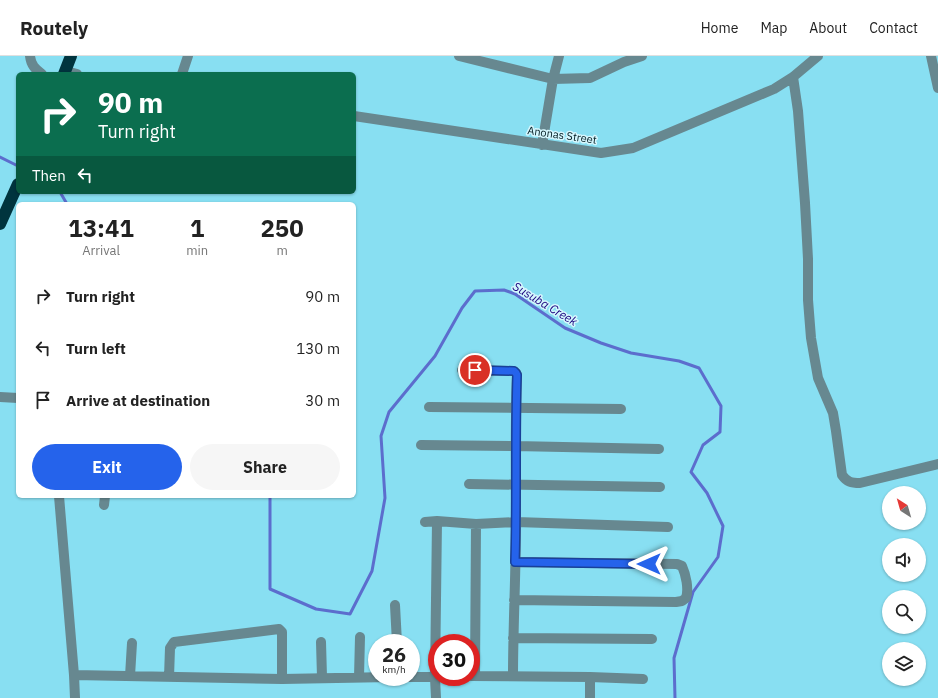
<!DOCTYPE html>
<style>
:root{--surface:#fff;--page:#f6f6f6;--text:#222;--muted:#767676;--line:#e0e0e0;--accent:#2563eb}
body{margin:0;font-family:"IBM Plex Sans",sans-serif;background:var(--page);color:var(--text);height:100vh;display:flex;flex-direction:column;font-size:15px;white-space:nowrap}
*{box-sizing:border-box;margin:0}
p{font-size:13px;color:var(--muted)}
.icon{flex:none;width:22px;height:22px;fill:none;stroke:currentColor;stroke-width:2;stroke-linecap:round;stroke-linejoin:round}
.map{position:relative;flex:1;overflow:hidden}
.side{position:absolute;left:16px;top:146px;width:340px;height:296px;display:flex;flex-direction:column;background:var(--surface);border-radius:6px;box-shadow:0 1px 3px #0004}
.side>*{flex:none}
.hud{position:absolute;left:16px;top:16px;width:340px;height:122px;border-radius:6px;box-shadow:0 1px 3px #0004;background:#0b6e4f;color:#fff;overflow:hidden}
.needle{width:26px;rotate:323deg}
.buttons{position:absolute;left:882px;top:430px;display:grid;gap:8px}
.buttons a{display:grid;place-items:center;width:44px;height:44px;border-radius:50%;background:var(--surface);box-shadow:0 1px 3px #0004;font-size:20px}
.speed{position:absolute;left:368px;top:578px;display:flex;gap:8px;font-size:20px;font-weight:700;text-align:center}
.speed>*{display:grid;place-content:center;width:52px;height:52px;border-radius:50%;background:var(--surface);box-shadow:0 1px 3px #0004;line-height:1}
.speed small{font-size:10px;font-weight:400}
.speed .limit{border:6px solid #d22;background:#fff;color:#111}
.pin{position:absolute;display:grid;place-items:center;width:34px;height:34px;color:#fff;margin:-17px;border:2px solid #fff;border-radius:50%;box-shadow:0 1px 4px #0007}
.me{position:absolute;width:44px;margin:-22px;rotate:270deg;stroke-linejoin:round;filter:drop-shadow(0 0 3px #0008)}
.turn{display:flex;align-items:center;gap:14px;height:84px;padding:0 16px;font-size:18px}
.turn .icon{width:52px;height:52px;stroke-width:2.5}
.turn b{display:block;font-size:28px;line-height:34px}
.then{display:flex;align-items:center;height:38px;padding:0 16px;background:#0003;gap:8px;font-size:15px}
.eta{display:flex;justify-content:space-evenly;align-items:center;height:68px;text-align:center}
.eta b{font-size:24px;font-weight:700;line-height:28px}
.action{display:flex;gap:8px;margin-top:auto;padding:8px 16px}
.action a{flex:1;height:46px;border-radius:24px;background:var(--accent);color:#fff;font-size:16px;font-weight:700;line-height:46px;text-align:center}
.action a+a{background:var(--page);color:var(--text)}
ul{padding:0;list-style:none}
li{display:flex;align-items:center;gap:12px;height:52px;padding:0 16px}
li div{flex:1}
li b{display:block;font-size:15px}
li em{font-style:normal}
header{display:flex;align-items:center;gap:24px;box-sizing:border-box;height:56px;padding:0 20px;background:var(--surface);border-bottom:1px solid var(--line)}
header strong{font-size:19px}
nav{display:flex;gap:22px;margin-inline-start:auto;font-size:14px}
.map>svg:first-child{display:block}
</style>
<header>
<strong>Routely</strong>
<nav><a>Home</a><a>Map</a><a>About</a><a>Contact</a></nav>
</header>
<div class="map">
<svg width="938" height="642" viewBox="0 0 938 642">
<rect width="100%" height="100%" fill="#88dff2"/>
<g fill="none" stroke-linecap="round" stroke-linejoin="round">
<!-- stream -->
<path stroke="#5c6dcd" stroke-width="3" d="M0,101L18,110
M60,136L67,148
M270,440V533L316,553L350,558L372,515L385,442L381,380L389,356L435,300L462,252L475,235L504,234L515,238L565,272L601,287L631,297L679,305L699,312L721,350L720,376L703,389L691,416L707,437L723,470L718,501L693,536L674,602L675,642"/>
<!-- street -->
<path stroke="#678890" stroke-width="10" d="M30,0C31,9 35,13 42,18
M459,0L553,23L590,22L624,6L642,0
M931,0L938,32
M66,15L77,18
M182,18L188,0
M793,21L798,55L805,147L808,203V244L811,282L818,322L833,357L836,375L842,419C847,426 851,427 860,427L938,408
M354,60L601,97L633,92L774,33L793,21L818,0
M542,89L553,23L559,0
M462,314L514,315L516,317L517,319C515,368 516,417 516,465C516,517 513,569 513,620
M0,341L18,342
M429,351L621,353
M421,389L515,390L659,393
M469,428L660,431
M59,440L74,619L75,642
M104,449L105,440
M425,466L437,465L476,468L516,466L668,471
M514,544L676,546L682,545L686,542C689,533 686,519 682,510L677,508L515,506
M395,549L397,587
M513,582L652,583
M321,586L322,621
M74,619L282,623L391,621
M130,620L132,587
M471,620L590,621L643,623
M475,620L476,468
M169,621L170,592L174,586L279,573L282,576V623
M359,621L360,581
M403,621H452
M436,642L435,622L437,465
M590,642V621"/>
<!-- highway -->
<path stroke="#00343e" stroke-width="12" d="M64,18L71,0
M0,168L18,128"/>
</g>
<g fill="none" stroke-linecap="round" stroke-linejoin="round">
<defs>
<path id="route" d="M475,314L514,315L516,317L517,319C515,382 517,444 515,506L649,508"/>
</defs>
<!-- route casing -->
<use href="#route" stroke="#184099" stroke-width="10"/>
<!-- route -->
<use href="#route" stroke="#2563eb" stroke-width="7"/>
</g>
<g text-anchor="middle" stroke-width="3" stroke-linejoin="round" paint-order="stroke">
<!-- street labels -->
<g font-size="11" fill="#001b21" stroke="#d6f7fe">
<text transform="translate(562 79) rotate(8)" y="4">Anonas Street</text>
</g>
<!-- water labels -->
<g font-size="12" font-style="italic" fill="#1a027e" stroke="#d6f7fe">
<text transform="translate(545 248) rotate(31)" y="4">Susuba Creek</text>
</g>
</g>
</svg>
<div class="buttons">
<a><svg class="needle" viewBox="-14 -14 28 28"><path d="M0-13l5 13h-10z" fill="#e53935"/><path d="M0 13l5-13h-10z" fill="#767676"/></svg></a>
<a><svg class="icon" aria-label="sound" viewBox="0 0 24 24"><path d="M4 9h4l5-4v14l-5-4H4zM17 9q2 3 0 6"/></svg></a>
<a><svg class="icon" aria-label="search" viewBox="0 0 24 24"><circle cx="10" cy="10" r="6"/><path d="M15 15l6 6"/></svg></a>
<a><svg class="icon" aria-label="layers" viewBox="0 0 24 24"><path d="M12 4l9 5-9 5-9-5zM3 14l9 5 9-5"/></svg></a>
</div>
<div class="speed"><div>26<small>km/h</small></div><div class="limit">30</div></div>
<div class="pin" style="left:475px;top:314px;background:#d93025"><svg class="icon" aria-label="arrive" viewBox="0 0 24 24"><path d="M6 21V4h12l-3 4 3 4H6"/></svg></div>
<svg class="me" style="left:649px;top:508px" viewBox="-20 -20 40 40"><path d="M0-17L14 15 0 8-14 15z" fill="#2563eb" stroke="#fff" stroke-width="4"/></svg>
<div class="hud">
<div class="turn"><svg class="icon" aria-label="right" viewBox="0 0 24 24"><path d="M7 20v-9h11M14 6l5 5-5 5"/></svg><div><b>90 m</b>Turn right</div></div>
<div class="then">Then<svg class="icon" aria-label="left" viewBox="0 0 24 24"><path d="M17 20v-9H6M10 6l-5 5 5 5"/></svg></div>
</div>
<section class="side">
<div class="eta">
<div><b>13:41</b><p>Arrival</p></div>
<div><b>1</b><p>min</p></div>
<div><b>250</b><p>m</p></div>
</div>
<ul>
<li><svg class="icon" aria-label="right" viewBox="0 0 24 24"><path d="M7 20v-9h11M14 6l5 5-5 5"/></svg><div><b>Turn right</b></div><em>90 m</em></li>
<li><svg class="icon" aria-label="left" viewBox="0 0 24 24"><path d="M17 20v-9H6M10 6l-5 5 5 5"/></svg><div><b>Turn left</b></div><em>130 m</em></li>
<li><svg class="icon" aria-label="arrive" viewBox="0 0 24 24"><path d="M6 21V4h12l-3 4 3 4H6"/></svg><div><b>Arrive at destination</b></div><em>30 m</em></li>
</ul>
<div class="action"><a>Exit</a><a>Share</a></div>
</section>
</div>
